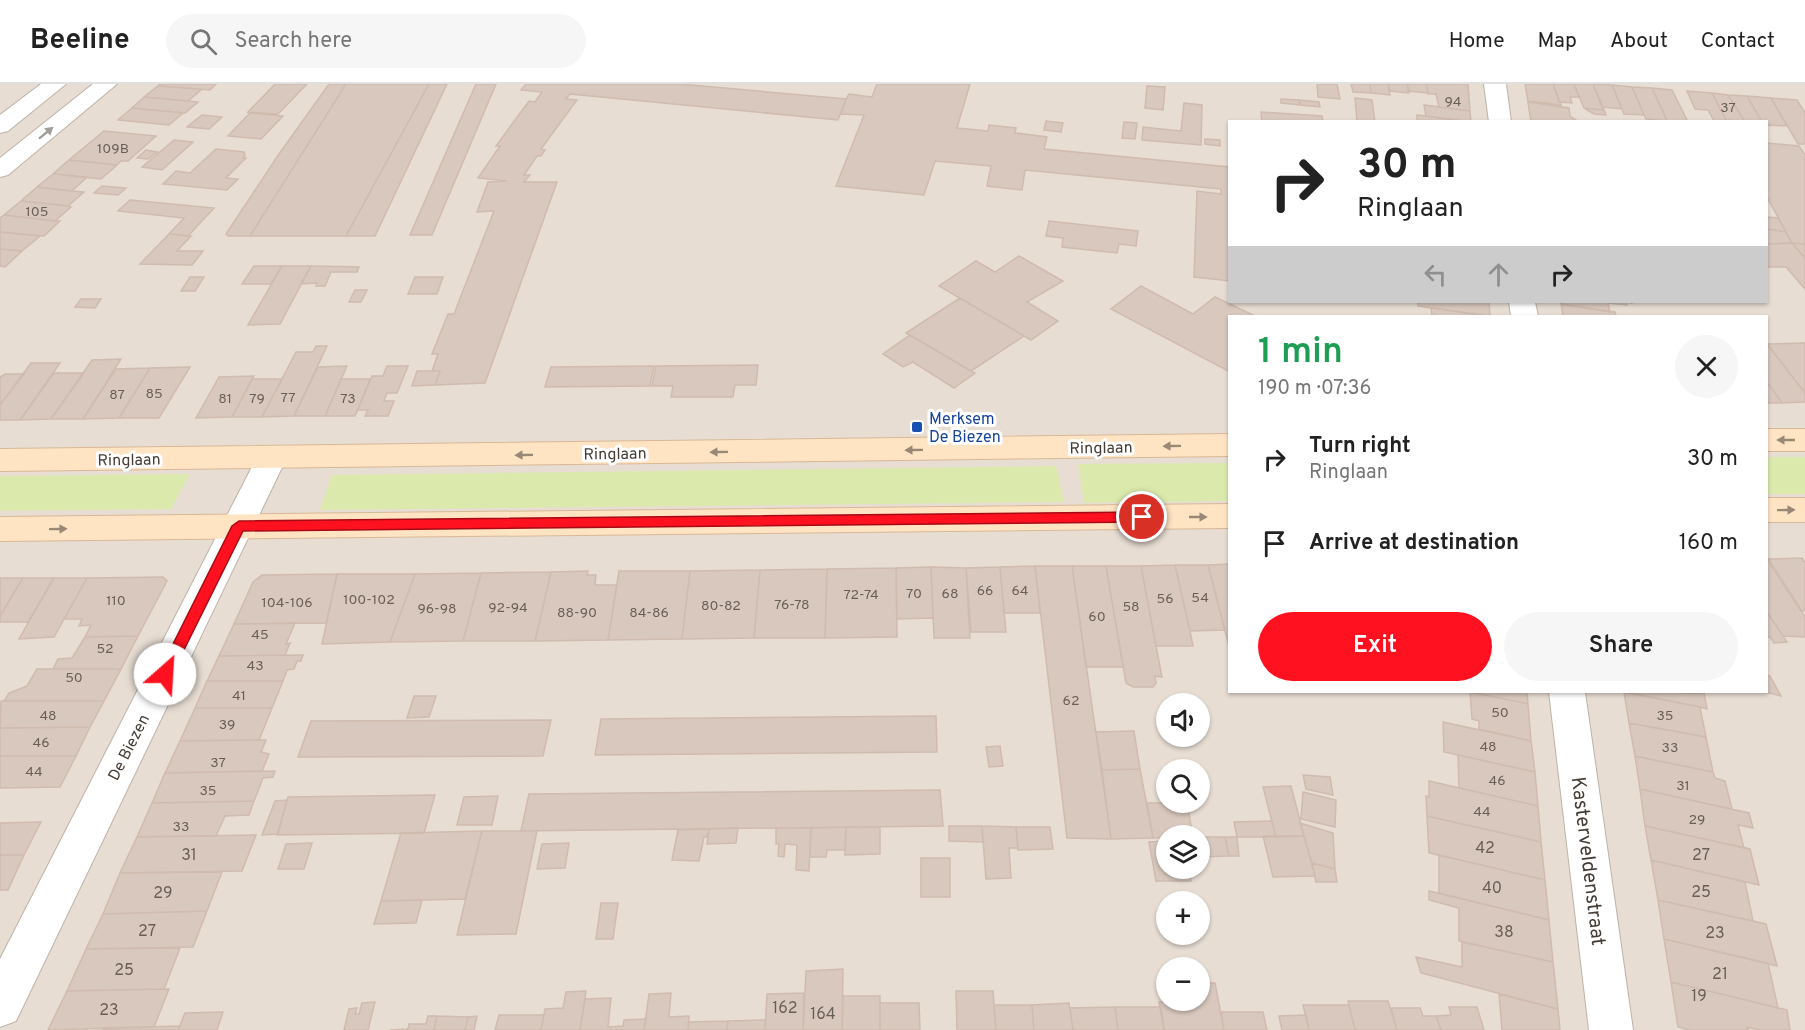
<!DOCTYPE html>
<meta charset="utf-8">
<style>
:root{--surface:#fff;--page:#f6f6f6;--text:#222;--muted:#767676;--line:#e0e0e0;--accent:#ff1120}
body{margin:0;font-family:Overpass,sans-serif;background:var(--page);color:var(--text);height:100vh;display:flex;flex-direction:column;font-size:22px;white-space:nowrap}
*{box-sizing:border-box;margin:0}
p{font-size:20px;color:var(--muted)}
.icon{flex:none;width:33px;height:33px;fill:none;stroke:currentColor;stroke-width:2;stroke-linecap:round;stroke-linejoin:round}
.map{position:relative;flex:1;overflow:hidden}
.sheet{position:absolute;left:1228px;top:231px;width:540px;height:378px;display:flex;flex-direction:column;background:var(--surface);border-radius:0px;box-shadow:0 2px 4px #0004}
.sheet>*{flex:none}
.hud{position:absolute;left:1228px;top:36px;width:540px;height:183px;border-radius:0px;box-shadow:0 2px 4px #0004;background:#fff;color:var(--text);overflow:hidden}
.fabs{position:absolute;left:1156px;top:609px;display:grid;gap:12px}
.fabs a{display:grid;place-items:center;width:54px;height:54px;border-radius:50%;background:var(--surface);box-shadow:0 2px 4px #0004;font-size:30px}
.pin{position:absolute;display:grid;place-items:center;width:51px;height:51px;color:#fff;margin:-26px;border:3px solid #fff;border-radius:50%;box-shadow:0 2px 6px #0007}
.me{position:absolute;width:66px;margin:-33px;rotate:26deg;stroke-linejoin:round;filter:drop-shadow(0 0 4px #0008)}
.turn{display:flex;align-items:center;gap:21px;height:126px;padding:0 30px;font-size:27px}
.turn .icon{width:78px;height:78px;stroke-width:2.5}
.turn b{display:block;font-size:42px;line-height:51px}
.lanes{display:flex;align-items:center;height:57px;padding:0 30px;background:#0003;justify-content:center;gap:30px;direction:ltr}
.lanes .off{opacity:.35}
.round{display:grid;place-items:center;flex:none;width:63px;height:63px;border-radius:32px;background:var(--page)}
.overview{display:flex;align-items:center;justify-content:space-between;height:102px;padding:0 30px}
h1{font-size:36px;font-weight:600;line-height:45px;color:#1e9e55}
.primary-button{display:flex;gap:12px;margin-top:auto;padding:12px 30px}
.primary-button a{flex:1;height:69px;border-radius:36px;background:var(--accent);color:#fff;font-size:24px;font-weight:600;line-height:69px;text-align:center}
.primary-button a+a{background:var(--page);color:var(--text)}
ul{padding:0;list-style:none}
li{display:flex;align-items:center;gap:18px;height:84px;padding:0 30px}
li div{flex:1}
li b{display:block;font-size:22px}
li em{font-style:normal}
header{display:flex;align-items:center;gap:36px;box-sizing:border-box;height:84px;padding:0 30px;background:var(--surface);border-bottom:2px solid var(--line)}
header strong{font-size:28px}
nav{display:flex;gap:33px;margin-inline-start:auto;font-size:21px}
.search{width:420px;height:54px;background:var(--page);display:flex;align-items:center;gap:15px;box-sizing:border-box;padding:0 21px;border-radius:33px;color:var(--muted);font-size:22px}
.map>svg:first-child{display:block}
</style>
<header>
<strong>Beeline</strong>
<div class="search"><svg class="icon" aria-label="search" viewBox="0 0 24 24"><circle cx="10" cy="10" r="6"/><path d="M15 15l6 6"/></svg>Search here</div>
<nav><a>Home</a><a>Map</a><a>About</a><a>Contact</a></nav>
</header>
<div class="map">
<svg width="1805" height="946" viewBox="0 0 1805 946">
<rect width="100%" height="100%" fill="#f3ece6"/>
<!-- residential -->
<path fill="#e7ddd3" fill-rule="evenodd" d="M0,0H1805V946H0ZM1230,38H1767V218H1230ZM1230,232H1767V608H1230ZM1167,620H1200V652H1167ZM1167,686H1200V718H1167ZM1167,752H1200V784H1167ZM1167,818H1200V850H1167ZM1167,884H1200V916H1167Z"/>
<!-- green -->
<path fill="#dbe9ad" d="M1767,373H1805V410H1767Z
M1230,379V417L1084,419L1078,380Z
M1056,382L1064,418L320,426L332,391Z
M190,390L171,425L0,427V392Z"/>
<!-- building -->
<path fill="#d8c8be" stroke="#d0bbae" stroke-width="1.5" d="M160,0H216L210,6L158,2Z
M275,0H307L278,30L248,28Z
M329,0H346L250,152H228L226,150L279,70Z
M346,0H429L346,152H250Z
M429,0H447L375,152H346Z
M476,0H496L432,151H410Z
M526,0H680L846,15L838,36L570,10L566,15L577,16L541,65L545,66L541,72H537L524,91H530L524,98H557L485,299L435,301L440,287H432L438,270H432L448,230H454L494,127L477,128L488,98L507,97L478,94L500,62H496L529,17L535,18L542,8L521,6Z
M877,0H970L957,44L988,47L989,41L1016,44L1015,49L1047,53L1044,65L1230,83V197L1194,193L1197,107L1221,110V105L1025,86L1022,106L987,102L991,82L935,77L924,111L836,102L864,31L841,30L846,15L849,10L872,13Z
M1317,0H1337L1340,15L1318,13Z
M1351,0H1370L1371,9L1353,8Z
M1370,0H1388L1390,11L1371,9Z
M1388,0H1407L1409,9L1390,7Z
M1407,0H1426L1428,9L1409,7Z
M1426,0H1468L1470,27L1439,23L1436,10H1428Z
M1525,0H1553L1561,21L1528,17Z
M1553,0H1574L1579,13H1570L1572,19L1559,18Z
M1574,0H1593L1604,26L1584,24Z
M1593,0L1612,1L1622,25L1602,23Z
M1612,1L1632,3L1644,31L1624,30Z
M158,2L202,5L188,17L144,13Z
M1147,2L1165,3L1163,26L1145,24Z
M1632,3L1652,4L1667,37L1646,35Z
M1652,4L1672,6L1688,38H1668Z
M1687,7L1712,9L1726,36L1714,37L1708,26L1695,25Z
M1712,9L1728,11L1745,38L1726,36Z
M1728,11L1747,12L1762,38H1745Z
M1747,12L1771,14L1787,42L1767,41V38H1762Z
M144,13L188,17L198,18L185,29L132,24Z
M1355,14L1372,16L1375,38H1357Z
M1771,14L1797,16L1805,29V60H1798Z
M1281,15L1299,16L1300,21L1281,19Z
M1299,16L1319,18L1320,23L1300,21Z
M1528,18L1569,24L1570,32L1579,38H1531Z
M1184,19L1202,21L1201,61L1142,56L1143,43L1181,47Z
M1424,21L1470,27L1471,38L1426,32Z
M132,24L183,29L169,41L118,36Z
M1584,24L1604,26L1606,31L1594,30Z
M1261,28L1322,32L1323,38H1262Z
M250,29L283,32L261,55L228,52Z
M202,31L222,33L209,45L187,43Z
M1417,31L1426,32L1468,38H1417Z
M1046,37L1063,39L1061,48L1044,46Z
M1124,38L1137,39L1135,55L1122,54Z
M104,47L156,52L128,77H121L117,81L69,76Z
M1205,55L1220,56V62L1205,60Z
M174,56L193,58L162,86L142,83Z
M1767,59L1799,62L1805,71V160L1792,159L1767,113Z
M216,65L244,68L245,71L243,74H246L226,94L238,95L227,106L163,100L176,87L190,89Z
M146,66L157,68L148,75L137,74Z
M69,76L117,81L101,95L53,90Z
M53,90L87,93L72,107L37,103Z
M102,102L126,104L118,111L94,109Z
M37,103L72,107L84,108L68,122L21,117Z
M130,116L214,124L188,152L169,150L184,134L118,127Z
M21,117L68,122L71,123L55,137L4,131Z
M4,131L55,137H60L44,152L0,148V134Z
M1767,133L1778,134L1786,148L1767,145Z
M1049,137L1138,147L1136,162L1119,160L1117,169L1062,163L1063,154L1046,152Z
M1767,145L1786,148L1792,159L1767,160Z
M0,148L40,152L22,167L0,165Z
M169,150L191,152L177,167H203L192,181L140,180Z
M1792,159L1805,160V174Z
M1792,159L1805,174V205L1786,183H1767V160Z
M0,165L22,167L5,183L0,182Z
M1019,172L1063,197L1027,218L1058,237L1031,256L939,202L976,177L995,188Z
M254,182H282L271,200H242Z
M282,182H311L280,240L248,241Z
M311,182L359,183L357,188H331L325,202H316L317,199L301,200Z
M190,193H204L195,207H181Z
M415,193H443L437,210H408Z
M1141,202L1193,230L1215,213L1255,232H1230V288L1111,225Z
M355,206H367L361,218H349Z
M960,214L1024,252L971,287L906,249Z
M81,215H101L95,224L75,223Z
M1418,218H1489L1490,232L1418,222Z
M1561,218H1630L1631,219L1626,218L1627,221L1608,219L1610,228L1561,220Z
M1561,220L1615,228L1616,232H1563Z
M1431,224L1487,232H1432Z
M910,251L971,287L975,289L954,304L913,278L903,283L883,270Z
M1805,259V309L1767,260Z
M1767,260L1805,309V318L1782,319L1767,298Z
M316,262H327L294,332L262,333L296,268H313Z
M121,275L83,335H51L92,276Z
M31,279H60L20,336H0V321Z
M758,281L756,301H735L733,313H671L673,302H652L656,282Z
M347,282L325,332H294L318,283Z
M387,282H408L397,309H387L384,317H394L388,332H365L368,326H358L355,332L372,292H383Z
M654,282L650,302L545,303L551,283Z
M190,283L159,334H119L150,284Z
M150,284L119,334L83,335L116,285Z
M417,287H440L435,301L412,302Z
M54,289H84L51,335L20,336Z
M5,290H24L0,321V293Z
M254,292L232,333L196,334L219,293Z
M252,295H282L262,333H232Z
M341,295H370L355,332H325Z
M1767,298L1782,319H1767Z
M1802,474L1805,479V527H1802L1768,475Z
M1767,475L1805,533V553L1783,552L1767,528Z
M1230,480V562H1229L1208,481Z
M1175,481H1208L1225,546L1190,547Z
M1175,481L1190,547L1193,562H1156L1141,482Z
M1035,482H1072L1111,755L1067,754Z
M1035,482L1040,529H1004L1000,483Z
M1072,482H1106L1123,583H1086Z
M1106,482H1141L1162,593L1155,592L1156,599L1153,603H1133L1126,599Z
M931,483L966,484L970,554H934Z
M931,483L933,534L897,535L896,484Z
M1000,483L1006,548H971L966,484Z
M896,484L897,553L825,554L827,485Z
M827,485L825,554H754L760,486Z
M760,486L754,554L682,555L690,487Z
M588,487L587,491H596L595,501H617L608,556L535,557L551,488Z
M619,487H690L682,555L608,556Z
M551,488L535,557H463L481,489Z
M481,489L463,557L390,558L415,490Z
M337,490H415L390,558L322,560Z
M337,490L326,539L234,540L253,498L262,491Z
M163,493L167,497L138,552L85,553L91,541L79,542L82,535H64L87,494Z
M0,494H23L0,532Z
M23,494H54L28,538H0V532Z
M54,494H87L54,553L19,555Z
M1767,528L1787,558L1774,559L1770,553H1767Z
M295,539L286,560L290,559L285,571L219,572L234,540Z
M138,552L121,585H53L58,575L72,574L85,553Z
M303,571L301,577H297L294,585L287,586L283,597H207L219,572Z
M37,585H121L104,617H4L9,609L27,602Z
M1767,591L1770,592L1781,612L1765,608H1767Z
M207,597H283L272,624H195Z
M1470,608L1528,620L1531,657L1479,645V637L1472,635Z
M1470,608H1527L1528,620Z
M1624,608L1700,623L1706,653L1629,639Z
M1626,608L1704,609L1707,625L1700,623Z
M414,612H436L429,633L407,634Z
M1,617H104L90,643L0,644Z
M195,624H272L259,656L180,657Z
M936,632L937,668L595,671L601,635Z
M551,636L543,672L298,673L311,637Z
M1443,638L1531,657L1535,688L1444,668Z
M1629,639L1706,653L1713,688L1635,672Z
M90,643L76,672H0V644Z
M1134,647L1140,685L1102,686L1096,648Z
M266,656L261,668L269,670L262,687L165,689L180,657Z
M1000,662L1003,682L989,683L986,663Z
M1458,671L1535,688L1538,722L1459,704Z
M0,672H76L60,703L0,704Z
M1635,672L1713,688L1715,694L1725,697L1732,725L1640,705Z
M1140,685L1153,754L1111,755L1102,686Z
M275,687L273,693L263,694L254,717L152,719L165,689Z
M1303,691L1330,693L1333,711L1306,705Z
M1429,697L1538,722L1541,758L1427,732L1426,712L1429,713Z
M1291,702L1304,752L1276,753L1263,703Z
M1640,705L1749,729L1753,744L1738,741L1744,764L1645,742Z
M940,706L943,742L521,747L529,710Z
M1303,708L1336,716L1335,743L1301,735Z
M435,711L424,749L277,751L288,713Z
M498,712L492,741H457L464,713Z
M287,716L278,750L262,751L275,717Z
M254,717L249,731L225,732L216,752L137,753L152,719Z
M1147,719H1187L1193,752L1153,754Z
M1427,732L1541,758L1545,796L1429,769Z
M1272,737L1276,753H1237L1234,738Z
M41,738L24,771H0V739Z
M1300,739L1333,749L1335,785L1312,779Z
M949,742H982L983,758L949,757Z
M982,742L1016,743L1018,764H1009L1011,794L986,795Z
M1645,742L1750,765L1759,801L1651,776Z
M846,743L845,766H827L826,773H810L811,744Z
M846,743H880V770L845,771Z
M1016,743H1050L1053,765L1018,766Z
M738,744L736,759L707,760L709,745Z
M776,744H811L809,787L796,786L797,761L785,760L784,773L778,772L779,760H776Z
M709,745L707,753H704L699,777L672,776L678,746Z
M482,747H537L516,850L457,851Z
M482,747L465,815L381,817L401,749Z
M256,751L242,787L120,789L137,753Z
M1263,752H1304L1315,792L1273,793Z
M1200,753H1225L1229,772L1200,773Z
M1225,753H1237L1239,772H1229Z
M1167,757V784H1189L1191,797H1156L1149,758Z
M312,759L304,785H278L286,760Z
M569,759L565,784L537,785L542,760Z
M0,771H24L8,806H0Z
M1439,771L1545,796L1549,836L1439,809Z
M921,774H950V813H921Z
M1651,776L1745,798L1753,837L1658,816Z
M1312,779L1335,785L1337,798H1316Z
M222,788L207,827L103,830L120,789Z
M1429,807L1549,836L1553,878L1459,857V824L1429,816Z
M422,816L416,839L374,840L381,817Z
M1658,816L1766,840L1777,882L1664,855Z
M601,819H618L613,855H596Z
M207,827L193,863L86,865L103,830Z
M1664,855L1768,879L1778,924L1671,898Z
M1462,858L1553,878L1558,925L1421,889L1416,873L1462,883Z
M180,864L164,905L67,907L86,865Z
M843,885L842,946H803L806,887Z
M1671,898L1787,926L1790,946H1760L1747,943L1748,946H1690L1678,943Z
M1200,899H1215L1224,946H1164L1159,918L1200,916Z
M169,905L154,943L48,946L67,907Z
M586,907L580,946H541L545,925L563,924L566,908Z
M956,907H993L996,946H957Z
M671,909L669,933L689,932L688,946H644L649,910Z
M804,909L803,946H765L767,910Z
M1499,910L1558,925L1560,946H1502Z
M843,912H880V946H842Z
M611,914L608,943L623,942L624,936L646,935L644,946H580L585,915Z
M1348,917H1388L1397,946H1355Z
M375,918L368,946H344L349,925L357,924L355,930H359L362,919Z
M880,919H919L920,946H880Z
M1069,919L1073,946H1034L1032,921Z
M994,921H1032L1034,946H996Z
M1303,921H1349L1355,946H1309Z
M1115,923L1118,946H1073L1070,924Z
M1115,923H1161L1164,946H1118Z
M1449,923H1477L1484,946H1441L1436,932L1451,931Z
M1391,924H1420L1423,932H1436L1441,946H1397Z
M223,928L217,946H178L185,929Z
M1221,928H1263L1267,946H1224Z
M499,931H544L541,946H495Z
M1306,931L1309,946H1282L1279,932Z
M428,932H437L434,946H390L408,945L409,940H426Z
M437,932L468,933L465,946H434Z
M477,932L474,946H465L468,933Z
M766,936L765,946H727L728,937Z
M728,937L727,946H688L689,938Z
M180,942L178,946H140L141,943Z
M141,943L140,946H103V944Z"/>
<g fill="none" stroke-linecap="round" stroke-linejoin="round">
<defs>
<path id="street" d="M41,0H66L8,47L0,49V31Z
M93,0H117L8,91L0,93V74Z
M1484,0H1506L1511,38H1489Z
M1509,218H1535L1538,232H1511Z
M272,362L283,365L287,373L16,937L0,943V875L257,373L261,365Z
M1549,608H1585L1633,946H1589Z"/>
<path id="secondary" d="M1767,345H1805V367H1767Z
M1230,350V372L0,387V365Z
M1767,414H1805V438H1767Z
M1230,420V444L0,457V433Z"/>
</defs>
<!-- street casing -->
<use href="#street" stroke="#bfb2a8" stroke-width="2"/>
<!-- secondary casing -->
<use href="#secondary" stroke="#d8b896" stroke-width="2"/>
<!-- street -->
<use href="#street" fill="#fff" fill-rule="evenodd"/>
<!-- secondary -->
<use href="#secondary" fill="#ffe4c4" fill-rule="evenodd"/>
</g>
<!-- one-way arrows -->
<defs><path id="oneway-solid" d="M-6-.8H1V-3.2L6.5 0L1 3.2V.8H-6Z" transform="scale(1.5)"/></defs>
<use fill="#a29e9a" href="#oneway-solid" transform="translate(46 49) rotate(-39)"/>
<g fill="#998875">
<use href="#oneway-solid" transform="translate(1786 356) rotate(180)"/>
<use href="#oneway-solid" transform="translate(1172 362) rotate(179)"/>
<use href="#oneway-solid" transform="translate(914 366) rotate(179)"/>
<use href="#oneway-solid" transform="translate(719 368) rotate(179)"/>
<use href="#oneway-solid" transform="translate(524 371) rotate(179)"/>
<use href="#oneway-solid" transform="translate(1786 426) rotate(-1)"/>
<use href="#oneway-solid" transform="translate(1198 433)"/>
<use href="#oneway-solid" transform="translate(58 445) rotate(-1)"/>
</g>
<!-- route -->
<path fill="#ff1120" stroke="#a60b15" stroke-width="1.5" d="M1142,428L1149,433L1142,438L243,447L170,594L165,596L160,594L158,590L232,442L239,437Z"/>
<!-- markers -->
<rect fill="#1a4fb4" stroke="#fff" stroke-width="2" x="911" y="337" width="12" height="12" rx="3"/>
<g text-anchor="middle" stroke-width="6" stroke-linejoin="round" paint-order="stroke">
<!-- number labels -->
<g font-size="14" fill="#6a5f57">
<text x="1453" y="22">94</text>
<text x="1728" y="28">37</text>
<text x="113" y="69">109B</text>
<text x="37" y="132">105</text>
<text x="154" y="314">85</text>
<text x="117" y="315">87</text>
<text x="288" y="318">77</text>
<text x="225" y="319">81</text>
<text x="257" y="319">79</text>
<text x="348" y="319">73</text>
<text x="985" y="511">66</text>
<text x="1020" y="511">64</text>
<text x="914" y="514">70</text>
<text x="950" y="514">68</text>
<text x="861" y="515">72-74</text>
<text x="1200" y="518">54</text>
<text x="1165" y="519">56</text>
<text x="369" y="520">100-102</text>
<text x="116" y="521">110</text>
<text x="287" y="523">104-106</text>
<text x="792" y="525">76-78</text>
<text x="721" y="526">80-82</text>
<text x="1131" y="527">58</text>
<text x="508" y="528">92-94</text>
<text x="437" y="529">96-98</text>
<text x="577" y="533">88-90</text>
<text x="649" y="533">84-86</text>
<text x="1097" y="537">60</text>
<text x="260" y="555">45</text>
<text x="105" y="569">52</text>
<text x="255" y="586">43</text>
<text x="74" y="598">50</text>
<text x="239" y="616">41</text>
<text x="1071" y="621">62</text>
<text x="1500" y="633">50</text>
<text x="48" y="636">48</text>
<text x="1665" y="636">35</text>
<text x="227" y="645">39</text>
<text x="41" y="663">46</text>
<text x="1488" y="667">48</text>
<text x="1670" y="668">33</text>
<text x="218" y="683">37</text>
<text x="34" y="692">44</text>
<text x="1497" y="701">46</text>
<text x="1683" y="706">31</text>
<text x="208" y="711">35</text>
<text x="1482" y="732">44</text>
<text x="1697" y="740">29</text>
<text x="181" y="747">33</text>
</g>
<!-- transit labels -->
<g font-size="16" fill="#164399" stroke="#fff" text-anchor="start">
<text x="929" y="340">Merksem<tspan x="929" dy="18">De Biezen</tspan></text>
</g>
<!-- street labels -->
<g font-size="16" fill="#463c35" stroke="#fff">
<text transform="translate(1101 363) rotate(-1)" y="6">Ringlaan</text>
<text transform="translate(615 369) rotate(-1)" y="6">Ringlaan</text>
<text transform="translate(129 375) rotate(-1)" y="6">Ringlaan</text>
<text transform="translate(128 663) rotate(-63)" y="6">De Biezen</text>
</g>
<!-- near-number labels -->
<g font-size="16" fill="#6a5f57">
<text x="1485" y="769">42</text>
<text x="189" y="776">31</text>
<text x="1701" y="776">27</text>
<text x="1492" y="809">40</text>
<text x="1701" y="813">25</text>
<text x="163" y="814">29</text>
<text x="147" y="852">27</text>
<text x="1504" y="853">38</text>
<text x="1715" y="854">23</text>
<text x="124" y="891">25</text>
<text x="1720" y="895">21</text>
<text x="1699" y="917">19</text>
<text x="785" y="929">162</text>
<text x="109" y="931">23</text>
<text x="823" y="935">164</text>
</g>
<!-- near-street labels -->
<g font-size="20" fill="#463c35" stroke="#fff">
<text transform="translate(1589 777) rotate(83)" y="7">Kasterveldenstraat</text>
</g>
</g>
</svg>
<div class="fabs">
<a><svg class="icon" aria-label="sound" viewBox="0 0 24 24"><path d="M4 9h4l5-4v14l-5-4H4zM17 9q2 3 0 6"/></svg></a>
<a><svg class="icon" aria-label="search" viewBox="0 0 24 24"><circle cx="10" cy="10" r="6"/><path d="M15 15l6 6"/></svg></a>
<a><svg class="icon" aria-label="layers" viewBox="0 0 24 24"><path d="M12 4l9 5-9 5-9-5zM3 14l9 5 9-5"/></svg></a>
<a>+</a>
<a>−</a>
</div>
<div class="pin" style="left:1142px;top:433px;background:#d93025"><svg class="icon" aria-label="arrive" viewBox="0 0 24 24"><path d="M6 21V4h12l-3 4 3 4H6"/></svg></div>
<svg class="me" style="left:165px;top:590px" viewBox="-20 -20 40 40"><circle r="19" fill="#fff"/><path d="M0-13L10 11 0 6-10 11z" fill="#ff1120"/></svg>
<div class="hud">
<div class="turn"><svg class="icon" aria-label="right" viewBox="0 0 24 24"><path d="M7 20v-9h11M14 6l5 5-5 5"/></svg><div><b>30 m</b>Ringlaan</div></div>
<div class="lanes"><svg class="icon off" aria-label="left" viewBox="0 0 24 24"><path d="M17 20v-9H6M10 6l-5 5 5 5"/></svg><svg class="icon off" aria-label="ahead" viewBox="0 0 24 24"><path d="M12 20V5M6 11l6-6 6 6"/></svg><svg class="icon" aria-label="right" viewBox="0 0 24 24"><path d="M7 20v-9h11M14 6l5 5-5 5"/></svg></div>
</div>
<section class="sheet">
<div class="overview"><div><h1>1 min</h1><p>190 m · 07:36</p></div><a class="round"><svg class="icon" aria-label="close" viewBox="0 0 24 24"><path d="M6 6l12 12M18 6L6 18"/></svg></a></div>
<ul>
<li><svg class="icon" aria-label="right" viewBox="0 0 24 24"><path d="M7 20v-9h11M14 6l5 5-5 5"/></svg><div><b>Turn right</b><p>Ringlaan</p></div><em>30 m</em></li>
<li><svg class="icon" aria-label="arrive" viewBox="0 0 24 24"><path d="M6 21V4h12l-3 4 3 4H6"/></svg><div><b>Arrive at destination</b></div><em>160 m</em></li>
</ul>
<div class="primary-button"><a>Exit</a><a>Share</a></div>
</section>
</div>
